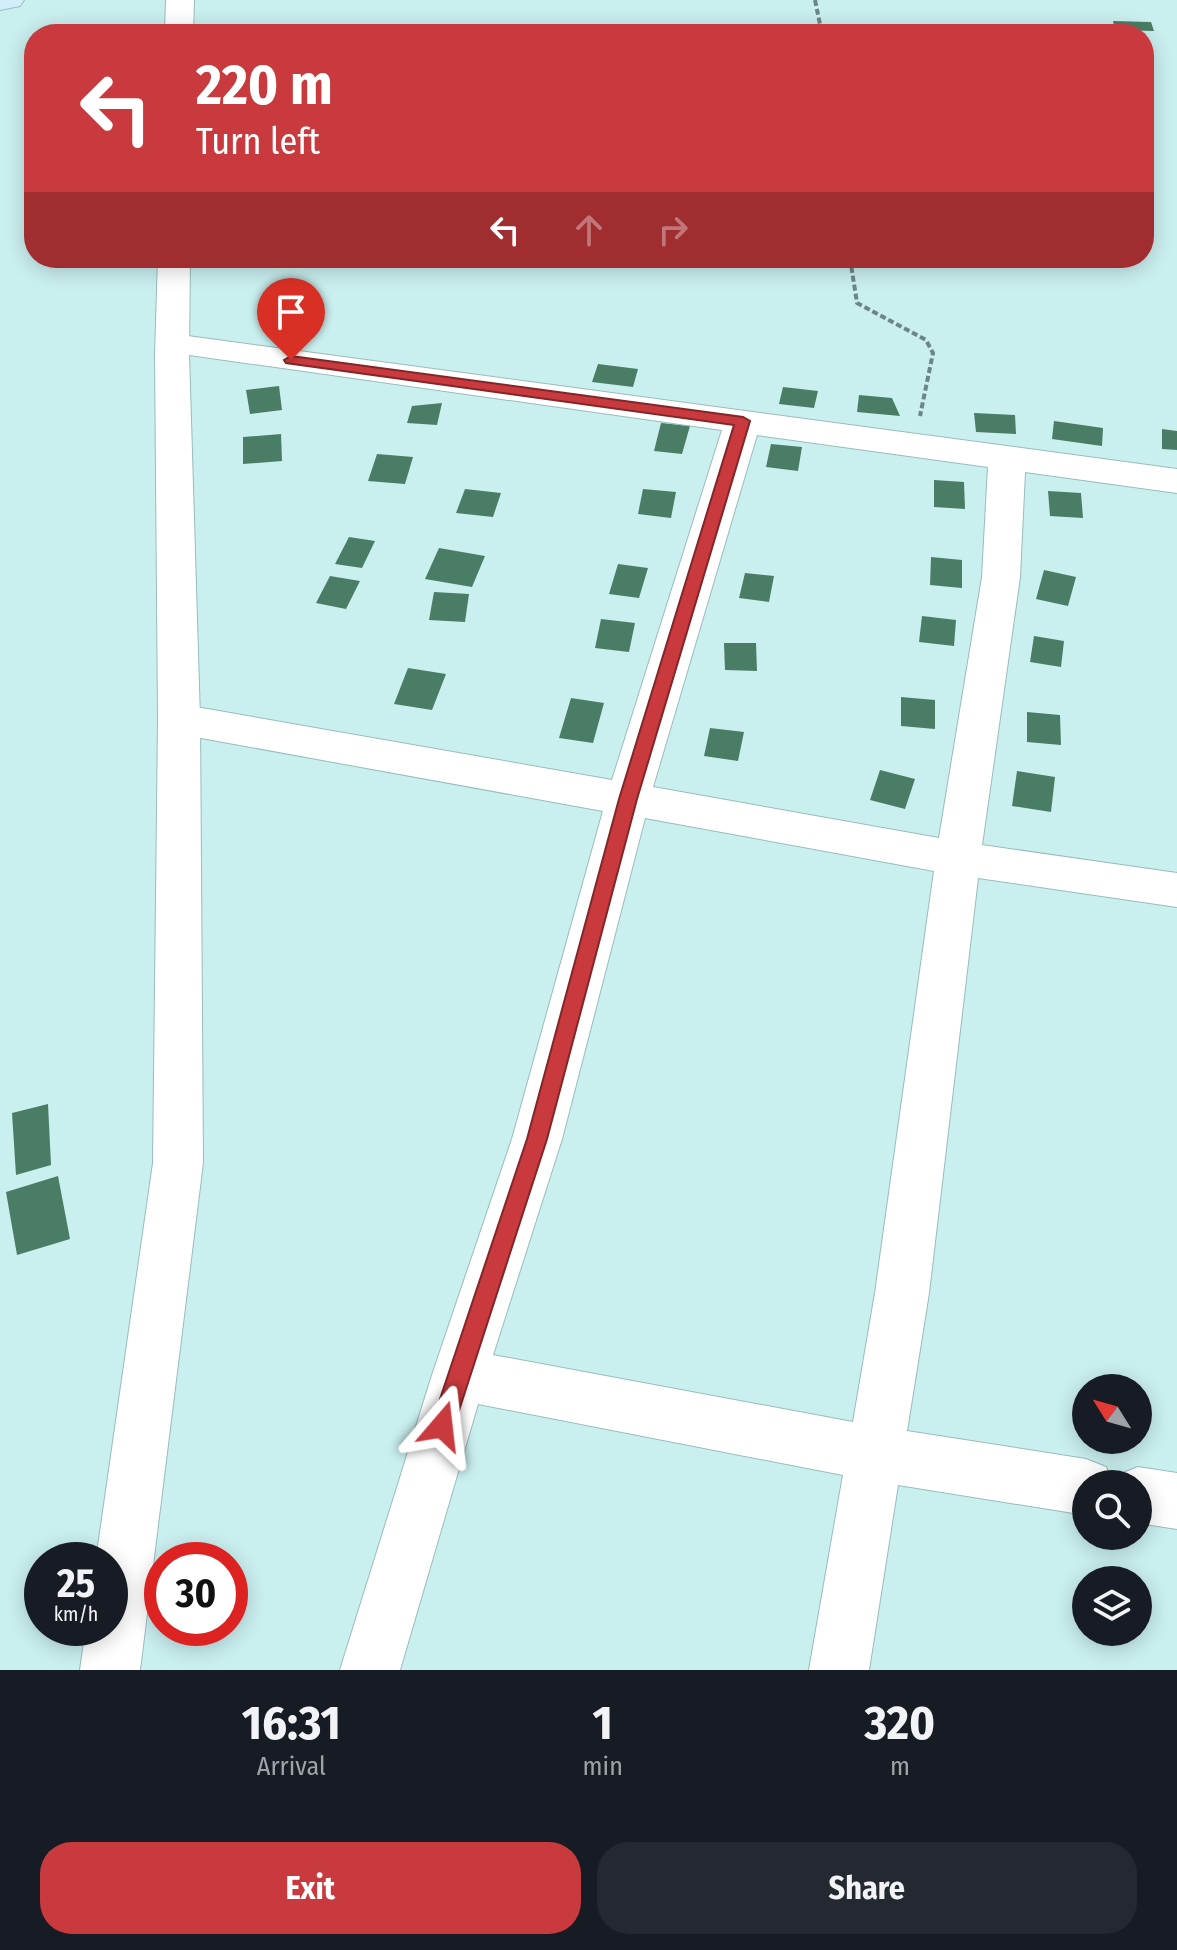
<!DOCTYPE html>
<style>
:root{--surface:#171b24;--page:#242831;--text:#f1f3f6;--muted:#9ea1a6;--accent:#c93a3e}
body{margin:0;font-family:"Fira Sans Condensed",sans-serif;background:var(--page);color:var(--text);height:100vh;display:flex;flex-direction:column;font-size:30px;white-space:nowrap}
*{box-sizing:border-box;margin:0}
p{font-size:26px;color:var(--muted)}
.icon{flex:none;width:44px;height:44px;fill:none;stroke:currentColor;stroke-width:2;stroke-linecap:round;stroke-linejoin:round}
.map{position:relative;height:1670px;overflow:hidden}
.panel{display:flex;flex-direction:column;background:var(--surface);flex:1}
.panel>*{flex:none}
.hud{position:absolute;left:24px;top:24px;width:1130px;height:244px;border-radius:32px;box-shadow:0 4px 20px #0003;background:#c93a3e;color:#fff;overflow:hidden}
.needle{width:52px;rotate:307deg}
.controls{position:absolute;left:1072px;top:1374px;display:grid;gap:16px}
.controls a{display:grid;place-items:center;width:80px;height:80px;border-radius:50%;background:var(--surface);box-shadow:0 4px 20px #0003;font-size:40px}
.speed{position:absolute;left:24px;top:1542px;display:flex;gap:16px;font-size:40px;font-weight:700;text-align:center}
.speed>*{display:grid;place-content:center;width:104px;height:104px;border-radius:50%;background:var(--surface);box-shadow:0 4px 20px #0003;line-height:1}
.speed small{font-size:20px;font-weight:400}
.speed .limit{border:12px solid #d22;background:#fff;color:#111}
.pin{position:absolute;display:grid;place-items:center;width:68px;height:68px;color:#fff;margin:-82px -34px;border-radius:50% 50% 50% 0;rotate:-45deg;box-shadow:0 0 8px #0007}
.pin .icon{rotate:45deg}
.me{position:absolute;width:88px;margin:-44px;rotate:17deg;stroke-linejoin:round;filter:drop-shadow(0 0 6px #0008)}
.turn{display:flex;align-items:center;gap:28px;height:168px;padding:0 40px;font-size:36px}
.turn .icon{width:104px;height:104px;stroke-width:2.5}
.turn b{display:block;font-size:56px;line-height:68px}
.lanes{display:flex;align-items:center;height:76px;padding:0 40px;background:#0003;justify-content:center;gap:40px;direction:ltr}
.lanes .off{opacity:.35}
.eta{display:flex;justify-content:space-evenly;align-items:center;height:136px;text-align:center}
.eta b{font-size:48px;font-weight:700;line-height:56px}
.action{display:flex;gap:16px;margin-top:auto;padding:16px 40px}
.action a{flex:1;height:92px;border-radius:32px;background:var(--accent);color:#fff;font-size:32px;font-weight:700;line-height:92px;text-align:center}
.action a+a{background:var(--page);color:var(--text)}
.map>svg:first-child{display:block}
</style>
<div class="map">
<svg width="1177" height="1670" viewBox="0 0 1177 1670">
<rect width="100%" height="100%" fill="#caefef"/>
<!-- building -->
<path fill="#4a7d65" d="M1113,21L1151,22L1154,31L1115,30Z
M598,364L638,369L633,387L592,382Z
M279,386L282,410L250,414L246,390Z
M783,387L818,391L814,408L779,404Z
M859,395L892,398L900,416L857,412Z
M442,403L437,425L407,423L412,406Z
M974,413L1015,415L1016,434L976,432Z
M1054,421L1103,428L1102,446L1052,439Z
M661,423L690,426L682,454L654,451Z
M1162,429L1177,431V450L1162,449Z
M281,434L282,461L243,464V437Z
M771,444L802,447L798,471L766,467Z
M377,454L413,457L405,484L368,481Z
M934,480L964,482L965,509L934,507Z
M465,489L501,493L493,517L456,513Z
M643,489L676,492L671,518L638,514Z
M1048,491L1081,493L1083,518L1050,516Z
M349,537L375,541L362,568L335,564Z
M439,548L485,556L472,587L425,579Z
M931,557L962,560V588L930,585Z
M618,564L648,568L639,598L609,594Z
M1044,570L1076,577L1068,606L1036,599Z
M745,573L774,576L769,602L739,598Z
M330,576L360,581L346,609L316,603Z
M434,592L469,594L465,622L429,620Z
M922,616L956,620L954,646L919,642Z
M601,619L635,623L629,652L595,648Z
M1034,636L1064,641L1061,667L1030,662Z
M724,643H756L757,671L725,670Z
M408,668L446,674L432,710L394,704Z
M901,697L935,700V729L901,726Z
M571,698L604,703L593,743L559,738Z
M1027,712L1060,715L1061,745L1027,742Z
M710,728L744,732L738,761L704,756Z
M880,770L915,779L905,809L870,800Z
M1017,771L1055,777L1051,812L1012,806Z
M48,1104L51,1165L16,1175L12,1113Z
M58,1176L70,1239L17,1255L6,1192Z"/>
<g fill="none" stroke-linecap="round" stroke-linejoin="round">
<defs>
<path id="minor" d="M173,334L1177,469V493L1025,472L1020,577L982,845L1177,873V907L978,878L929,1293L907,1431L1086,1459L1106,1467L1113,1484H1086V1515L898,1485L869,1670H809L843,1475L478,1404L400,1670H340L432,1375L512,1139L603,811L179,734L164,730L158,719L164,708L179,704L612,780L722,430L161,351L156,344L161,337ZM757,435L988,467L982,577L939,838L653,787ZM645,818L934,871L875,1293L853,1422L493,1355L562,1139Z
M1138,1467L1177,1473V1529L1138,1523V1484H1114L1118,1475Z"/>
<path id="tertiary" d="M166,0H194L193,34H165Z
M158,258H190L189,353L200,719L203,1163L140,1670H80L86,1628H110V1560H96L153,1163L158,719L155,353Z"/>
<path id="secondary" d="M0,0H24L20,6L0,10Z"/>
</defs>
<!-- minor casing -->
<use href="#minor" stroke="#99bcbc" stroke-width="2"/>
<!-- tertiary casing -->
<use href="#tertiary" stroke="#99bcbc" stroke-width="2"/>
<!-- secondary casing -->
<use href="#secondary" stroke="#99bcbc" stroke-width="2"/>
<!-- path -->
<path stroke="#6c8585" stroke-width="4" stroke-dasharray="6 3" stroke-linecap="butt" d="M815,0L822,34
M850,258L857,303L926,340L933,353L920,416"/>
<!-- minor -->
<use href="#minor" fill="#fff" fill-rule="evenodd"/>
<!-- tertiary -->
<use href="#tertiary" fill="#fff" fill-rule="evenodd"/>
<!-- secondary -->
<use href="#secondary" fill="#d3eefb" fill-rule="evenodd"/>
</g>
<!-- route -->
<path fill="#c93a3e" stroke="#832628" stroke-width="2" d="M291,356L743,417L750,421L637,799L547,1139L454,1426L451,1434L442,1437L434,1434L431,1426L527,1139L619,799L734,425L286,363L284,360Z"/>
</svg>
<div class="controls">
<a><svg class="needle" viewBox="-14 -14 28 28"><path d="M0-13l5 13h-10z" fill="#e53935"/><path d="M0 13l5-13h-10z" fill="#9ea1a6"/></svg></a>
<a><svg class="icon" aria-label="search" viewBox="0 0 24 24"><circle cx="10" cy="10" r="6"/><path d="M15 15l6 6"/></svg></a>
<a><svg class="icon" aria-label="layers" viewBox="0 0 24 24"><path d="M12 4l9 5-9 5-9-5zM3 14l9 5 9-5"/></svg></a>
</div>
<div class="speed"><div>25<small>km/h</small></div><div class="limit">30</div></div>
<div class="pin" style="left:291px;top:360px;background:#d93025"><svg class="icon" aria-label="arrive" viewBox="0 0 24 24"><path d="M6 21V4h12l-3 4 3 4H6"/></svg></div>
<svg class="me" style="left:442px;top:1426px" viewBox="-20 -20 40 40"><path d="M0-17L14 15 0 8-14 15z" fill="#c93a3e" stroke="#fff" stroke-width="4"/></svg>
<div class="hud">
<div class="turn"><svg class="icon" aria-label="left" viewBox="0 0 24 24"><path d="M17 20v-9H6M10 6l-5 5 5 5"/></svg><div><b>220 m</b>Turn left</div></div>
<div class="lanes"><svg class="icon" aria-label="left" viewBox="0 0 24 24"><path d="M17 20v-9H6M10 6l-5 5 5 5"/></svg><svg class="icon off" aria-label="ahead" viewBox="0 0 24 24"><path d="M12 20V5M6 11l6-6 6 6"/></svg><svg class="icon off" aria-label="right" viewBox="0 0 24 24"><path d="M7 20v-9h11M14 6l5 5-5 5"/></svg></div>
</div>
</div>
<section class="panel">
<div class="eta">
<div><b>16:31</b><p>Arrival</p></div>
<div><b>1</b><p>min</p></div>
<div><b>320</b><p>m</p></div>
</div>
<div class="action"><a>Exit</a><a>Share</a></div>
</section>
